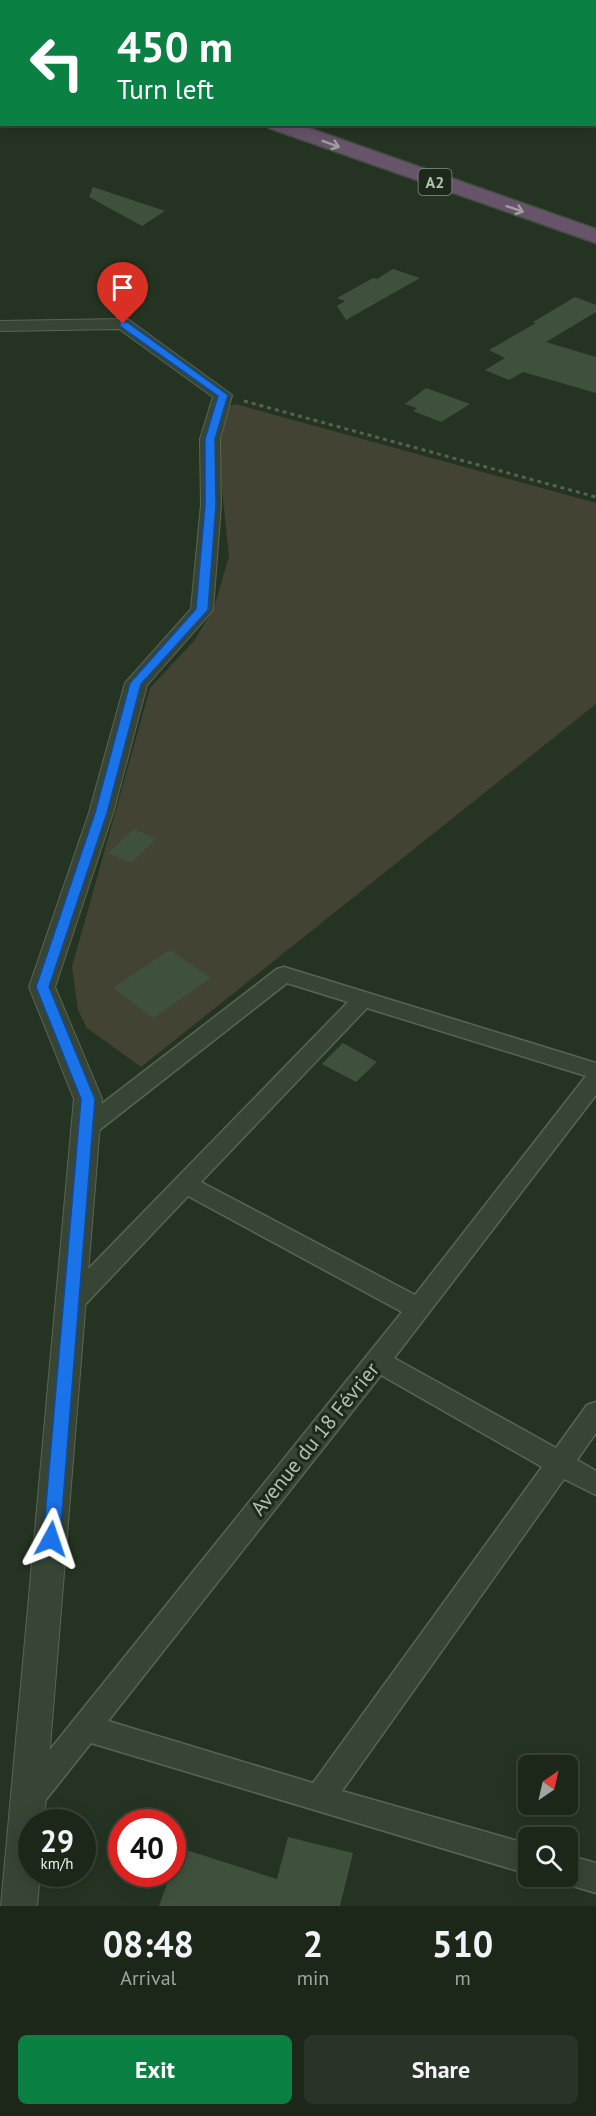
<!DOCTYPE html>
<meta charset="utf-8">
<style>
:root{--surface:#1c271a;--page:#293327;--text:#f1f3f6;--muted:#a0a5a2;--line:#3a4439;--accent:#0b8043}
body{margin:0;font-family:"PT Sans",sans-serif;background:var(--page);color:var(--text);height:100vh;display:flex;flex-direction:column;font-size:22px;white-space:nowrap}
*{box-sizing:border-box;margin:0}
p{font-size:20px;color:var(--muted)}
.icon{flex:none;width:33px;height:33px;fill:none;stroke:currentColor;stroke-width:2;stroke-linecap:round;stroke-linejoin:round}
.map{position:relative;height:1906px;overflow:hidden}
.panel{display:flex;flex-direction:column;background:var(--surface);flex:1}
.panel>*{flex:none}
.top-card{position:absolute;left:0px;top:0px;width:597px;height:126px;box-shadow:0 3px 15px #0003,0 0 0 2px var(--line);background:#0b8043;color:#fff;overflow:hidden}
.needle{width:39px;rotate:34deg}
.controls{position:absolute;left:518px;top:1755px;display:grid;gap:12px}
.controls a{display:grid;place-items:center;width:60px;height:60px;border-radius:9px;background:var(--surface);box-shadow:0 3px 15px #0003,0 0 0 2px var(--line);font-size:30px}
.speed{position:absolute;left:18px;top:1809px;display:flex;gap:12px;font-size:30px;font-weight:700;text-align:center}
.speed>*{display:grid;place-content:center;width:78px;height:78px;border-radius:50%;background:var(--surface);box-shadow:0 3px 15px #0003,0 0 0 2px var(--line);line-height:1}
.speed small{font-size:15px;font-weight:400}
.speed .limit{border:9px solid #d22;background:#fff;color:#111}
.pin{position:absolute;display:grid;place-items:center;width:51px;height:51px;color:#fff;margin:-62px -26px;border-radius:50% 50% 50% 0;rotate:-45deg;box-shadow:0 0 6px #0007}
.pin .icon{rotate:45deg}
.me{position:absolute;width:66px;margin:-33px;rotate:5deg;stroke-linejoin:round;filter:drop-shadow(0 0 4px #0008)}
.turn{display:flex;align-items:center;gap:21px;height:126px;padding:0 18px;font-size:27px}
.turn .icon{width:78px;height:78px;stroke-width:2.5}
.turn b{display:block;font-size:42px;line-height:51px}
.eta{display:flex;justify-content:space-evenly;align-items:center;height:102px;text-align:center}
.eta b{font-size:36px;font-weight:800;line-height:42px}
.primary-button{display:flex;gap:12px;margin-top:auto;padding:12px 18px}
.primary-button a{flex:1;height:69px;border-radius:9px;background:var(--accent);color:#fff;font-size:24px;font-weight:800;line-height:69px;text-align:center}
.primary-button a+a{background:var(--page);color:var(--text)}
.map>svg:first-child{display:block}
</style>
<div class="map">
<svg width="596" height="1906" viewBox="0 0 596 1906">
<rect width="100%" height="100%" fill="#253422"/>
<!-- green -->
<path fill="#424332" d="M235,404L596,503V704L141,1067L87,1028L78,1010L72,967L150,688L194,641L214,608L229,556L218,451L227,407Z"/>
<!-- building -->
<path fill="#3f513c" d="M93,187L165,211L142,226L89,197Z
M393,269L420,278L346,320L337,306L345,301L337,298L373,278L377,279Z
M575,297L596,305V312L546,342L596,357V393L523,372L509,380L485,370L505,358L489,350L536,323L533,322Z
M426,388L470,404L441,422L413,411L417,408L405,404Z
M134,829L156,839L131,863L108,853Z
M170,950L211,978L153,1018L113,988Z
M343,1043L377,1062L356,1082L322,1064Z
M288,1837L353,1853L340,1906H159L180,1848L277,1879Z"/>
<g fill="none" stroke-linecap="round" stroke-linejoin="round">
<defs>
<path id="minor" d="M9,0H21L8,2Z
M44,0H59L60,2H45Z
M284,0H298L283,2Z
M343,0H416L415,2Z
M284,967L596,1063V1095L394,1358L556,1448L587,1405L596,1402V1433L577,1460L596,1471V1495L564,1479L342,1791L528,1844V1874L91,1743L40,1807L30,1811L20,1807L15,1797L20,1787L402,1312L188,1196L80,1310L71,1313L62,1310L59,1303L62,1296L348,1002L287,983L93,1135L85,1138L77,1135L74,1129L77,1123L277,969ZM367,1008L586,1076L415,1295L201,1182ZM381,1375L542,1467L313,1783L108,1721Z
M567,1855L596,1863V1893L556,1881L555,1876H567Z"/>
<path id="tertiary" d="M123,319L129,320L232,395L220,439L221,505L213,610L147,685L113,813L55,987L102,1099L44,1822H32V1874H40L37,1906H1L74,1099L29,987L89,813L125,683L191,609L201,505L200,439L213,397L119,329L0,331V321Z"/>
<path id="motorway" d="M0,6H2V18H0Z
M266,124H297L596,229V243L269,128Z"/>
</defs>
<!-- minor casing -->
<use href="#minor" stroke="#586556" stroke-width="3"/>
<!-- tertiary casing -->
<use href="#tertiary" stroke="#586556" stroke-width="2"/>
<!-- motorway casing -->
<use href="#motorway" stroke="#424f40" stroke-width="3"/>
<!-- path -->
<path stroke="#59604f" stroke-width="3" stroke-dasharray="4 4" stroke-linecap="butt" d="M244,401L596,497"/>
<!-- minor -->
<use href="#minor" fill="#384535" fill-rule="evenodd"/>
<!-- tertiary -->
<use href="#tertiary" fill="#384535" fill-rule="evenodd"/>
<!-- motorway -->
<use href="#motorway" fill="#67536a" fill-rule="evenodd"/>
</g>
<!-- one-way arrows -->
<defs><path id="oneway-shaft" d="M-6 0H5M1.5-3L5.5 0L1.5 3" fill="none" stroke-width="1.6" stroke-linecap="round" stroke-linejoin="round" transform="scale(1.5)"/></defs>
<g stroke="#9ca09b">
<use href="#oneway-shaft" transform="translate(331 144) rotate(20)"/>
<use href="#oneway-shaft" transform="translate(515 209) rotate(19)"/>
</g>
<!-- route -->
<path fill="#1a73e8" stroke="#114b97" stroke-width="1.5" d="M120,322H127L228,395L215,439L216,505L208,610L141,684L107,813L49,987L95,1099L60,1539L57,1544L51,1546L45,1544L43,1539L81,1099L36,987L95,813L130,683L196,609L205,505V439L218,396L120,326Z"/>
<g text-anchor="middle" stroke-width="6" stroke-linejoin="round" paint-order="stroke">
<!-- shield labels -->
<rect fill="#1d291b" stroke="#859383" stroke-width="1.5" x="418.5" y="169" width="33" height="26" rx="4.5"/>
<g font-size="16" font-weight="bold" fill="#b2c1b0">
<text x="435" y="188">A2</text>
</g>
<!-- near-street labels -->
<g font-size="21" fill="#b2c1b0" stroke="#1d291b">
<text transform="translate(315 1439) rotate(-51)" y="7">Avenue du 18 Février</text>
</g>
</g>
</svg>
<div class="controls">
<a><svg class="needle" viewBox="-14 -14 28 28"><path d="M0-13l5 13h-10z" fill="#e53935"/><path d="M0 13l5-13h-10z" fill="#a0a5a2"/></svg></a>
<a><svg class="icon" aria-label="search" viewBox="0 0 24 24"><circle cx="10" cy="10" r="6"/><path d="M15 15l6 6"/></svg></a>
</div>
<div class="speed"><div>29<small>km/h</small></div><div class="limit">40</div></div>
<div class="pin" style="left:123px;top:324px;background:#d93025"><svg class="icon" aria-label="arrive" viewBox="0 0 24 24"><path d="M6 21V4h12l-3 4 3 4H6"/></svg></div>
<svg class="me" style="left:51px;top:1539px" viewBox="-20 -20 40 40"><path d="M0-17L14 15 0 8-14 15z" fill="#1a73e8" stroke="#fff" stroke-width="4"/></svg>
<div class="top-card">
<div class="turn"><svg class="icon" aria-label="left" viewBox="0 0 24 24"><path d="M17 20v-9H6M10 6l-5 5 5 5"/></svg><div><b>450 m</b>Turn left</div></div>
</div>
</div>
<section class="panel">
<div class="eta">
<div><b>08:48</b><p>Arrival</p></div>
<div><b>2</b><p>min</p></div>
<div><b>510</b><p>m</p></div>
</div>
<div class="primary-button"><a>Exit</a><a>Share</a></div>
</section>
